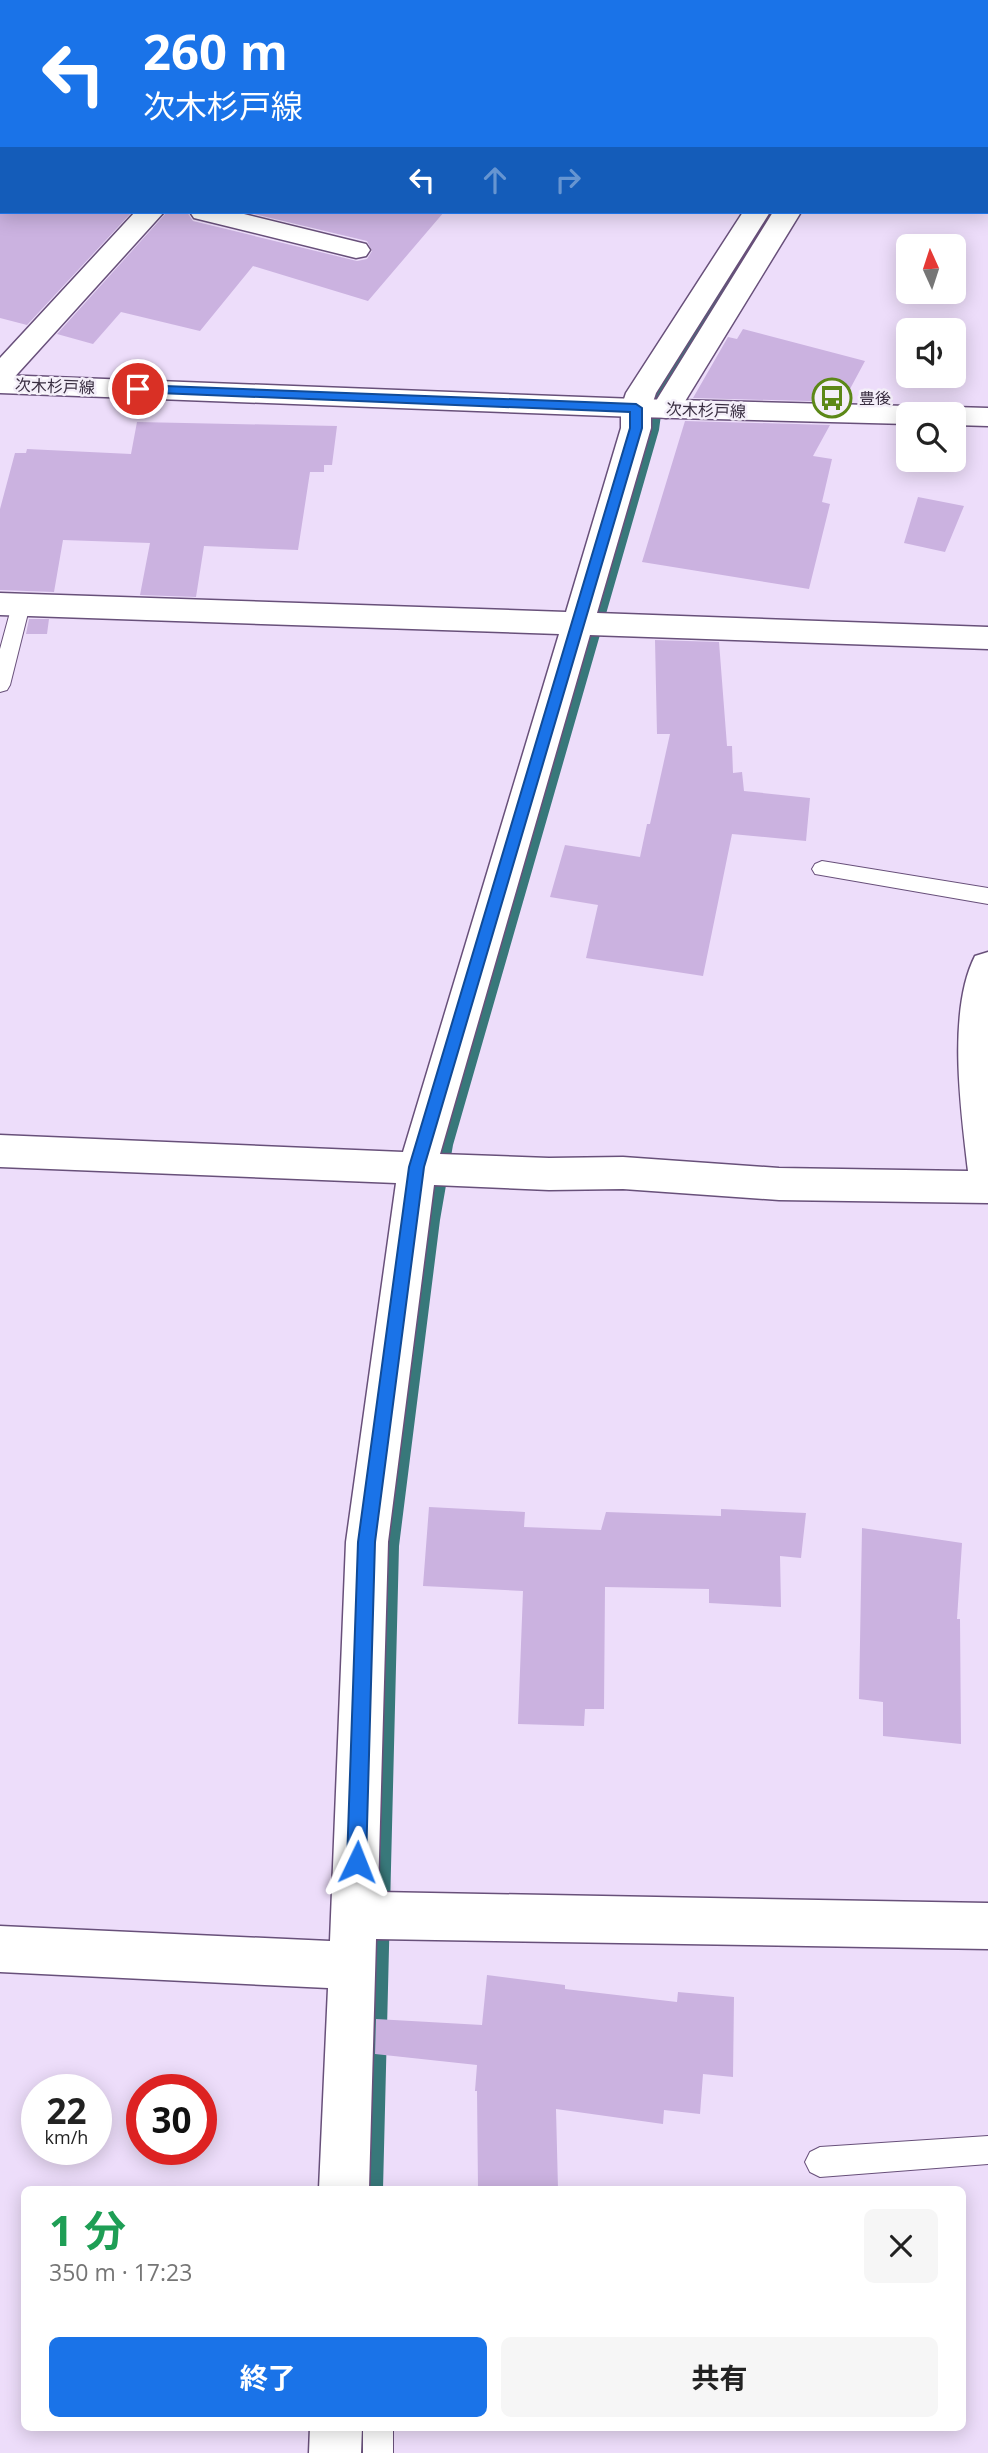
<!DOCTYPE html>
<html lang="ja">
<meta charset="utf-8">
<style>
:root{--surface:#fff;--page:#f6f6f6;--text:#222;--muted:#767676;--accent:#1a73e8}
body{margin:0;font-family:"Open Sans","Noto Sans JP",sans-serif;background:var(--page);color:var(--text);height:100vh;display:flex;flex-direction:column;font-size:26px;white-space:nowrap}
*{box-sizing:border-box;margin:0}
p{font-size:23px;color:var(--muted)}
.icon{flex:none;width:38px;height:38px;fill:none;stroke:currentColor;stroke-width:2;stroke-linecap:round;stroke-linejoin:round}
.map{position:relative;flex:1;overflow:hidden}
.panel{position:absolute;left:21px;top:2186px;width:945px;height:245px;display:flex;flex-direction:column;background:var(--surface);border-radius:10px;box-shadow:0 4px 18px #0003}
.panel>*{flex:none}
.guide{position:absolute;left:0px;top:0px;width:989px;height:214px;box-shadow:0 4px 18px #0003;background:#1a73e8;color:#fff;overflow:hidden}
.needle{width:46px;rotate:357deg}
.tools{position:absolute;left:896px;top:234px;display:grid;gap:14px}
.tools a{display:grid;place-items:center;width:70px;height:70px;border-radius:10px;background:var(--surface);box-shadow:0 4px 18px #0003;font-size:35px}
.speed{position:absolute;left:21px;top:2074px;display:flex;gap:14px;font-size:35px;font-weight:700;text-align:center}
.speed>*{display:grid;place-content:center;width:91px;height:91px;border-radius:50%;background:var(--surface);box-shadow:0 4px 18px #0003;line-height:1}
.speed small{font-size:18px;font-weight:400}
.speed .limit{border:10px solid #d22;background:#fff;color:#111}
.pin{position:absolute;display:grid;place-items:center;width:60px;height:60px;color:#fff;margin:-30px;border:4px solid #fff;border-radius:50%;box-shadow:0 2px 7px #0007}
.me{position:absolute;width:77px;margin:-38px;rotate:2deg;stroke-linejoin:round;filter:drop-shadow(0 0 5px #0008)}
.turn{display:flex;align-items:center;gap:24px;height:147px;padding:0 28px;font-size:32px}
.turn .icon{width:91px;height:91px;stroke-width:2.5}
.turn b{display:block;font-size:49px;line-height:60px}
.lanes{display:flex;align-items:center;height:66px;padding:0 28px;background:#0003;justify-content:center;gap:35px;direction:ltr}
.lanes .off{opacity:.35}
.round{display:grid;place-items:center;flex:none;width:74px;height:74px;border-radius:10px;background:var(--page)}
.summary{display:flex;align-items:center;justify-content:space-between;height:119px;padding:0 28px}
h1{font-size:42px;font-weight:700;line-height:52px;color:#1e9e55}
.primary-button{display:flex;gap:14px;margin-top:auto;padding:14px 28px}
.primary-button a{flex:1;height:80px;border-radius:10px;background:var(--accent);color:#fff;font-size:28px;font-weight:700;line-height:80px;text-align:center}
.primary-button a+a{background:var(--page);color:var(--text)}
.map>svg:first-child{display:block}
</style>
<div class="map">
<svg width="988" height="2453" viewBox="0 0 988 2453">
<rect width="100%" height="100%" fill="#edddfa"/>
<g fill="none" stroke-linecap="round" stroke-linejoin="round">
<!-- stream -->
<path fill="#38787a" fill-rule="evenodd" d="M901,0H911L900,2Z
M768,212H779L664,392L659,430L453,1145L440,1220L399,1546L383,2189H363L381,1546L424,1220L437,1145L647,430L652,392Z"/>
</g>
<!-- building -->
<path fill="#cbb2e0" d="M0,212H132L27,325L0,318Z
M167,212H187L193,221L357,261L367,259L372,251L367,241L246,212H444L368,301L253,266L200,331L121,312L93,344L57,334Z
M743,329L865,361L843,402L693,398L728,337L737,339Z
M685,421L830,425L813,456L832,459L822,502L830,504L809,589L642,562Z
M137,422L337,426L332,465H324V472H310L298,550L204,546L196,597L140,595L150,543L63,540L54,592L0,590V509L15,453H26L27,449L131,454Z
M918,497L964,506L945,552L904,543Z
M29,619H49L47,634H26Z
M655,640L719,642L727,746H732L733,773L742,772L744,791L810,798L806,841L732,834L703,976L586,958L598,905L550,897L565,845L640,857L647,824H650L670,734H657Z
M429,1507L525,1512L524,1527L601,1530L606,1512L721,1516V1509L806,1513L801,1558L780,1556L781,1607L709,1603V1589L605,1587L604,1709H585L584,1726L518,1724L523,1591L423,1586Z
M862,1528L962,1543L957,1619H960L961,1744L883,1736V1702L859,1699Z
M487,1975L565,1985V1989L677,2002L678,1992L734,1997L733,2077L703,2074L700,2114L664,2110L663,2124L556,2109L558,2189H478L477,2091H475L477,2065L375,2054L376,2019L482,2025Z"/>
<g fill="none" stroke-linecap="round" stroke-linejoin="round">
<defs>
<path id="service" d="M21,599L28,600L30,605L10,685L7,690L0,692V649L12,605L14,600Z
M822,861L988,888V904L815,874L812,869L815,864Z
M988,2136V2164L820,2177L810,2172L805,2162L810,2152L820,2147Z
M363,2427H393V2453H363Z"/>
<path id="minor" d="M328,0H353L327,2Z
M443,0H473L474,2H444Z
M878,0H902L877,2Z
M906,0H930L905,2Z
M987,119H988V136H987Z
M2,144V161L0,162V145Z
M135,212H164L10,382L0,385V358Z
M190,212H236L366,244L370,250L366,256L356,258L194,218Z
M743,212H770L656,393L651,408V428L597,613L988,627V649L590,635L440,1154L549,1158L623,1157L779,1168L968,1171C961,1111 947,1011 975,956L988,952V1203L779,1200L623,1189L549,1190L434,1185L388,1542L378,1892L988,1903V1949L376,1939L369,2189H319L328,1988L0,1972V1926L330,1941L346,1542L396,1183L0,1167V1135L403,1152L559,634L0,615V593L566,612L621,428V408L626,393Z
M773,212H801L676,416L666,418L656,416L651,409Z
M310,2427H362L361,2453H309Z"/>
<path id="secondary" d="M0,375L636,399L908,406L918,408L923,415H908V424L636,417L0,393Z
M954,407L988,408V426L954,425V415H940L944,409Z"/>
</defs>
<!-- service casing -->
<use href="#service" stroke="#68507a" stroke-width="2"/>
<!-- minor casing -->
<use href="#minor" stroke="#68507a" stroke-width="3"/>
<!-- secondary casing -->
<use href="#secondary" stroke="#68507a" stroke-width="3"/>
<!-- service -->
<use href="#service" fill="#fff" fill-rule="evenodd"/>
<!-- minor -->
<use href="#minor" fill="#fff" fill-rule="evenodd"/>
<!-- secondary -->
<use href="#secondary" fill="#fff" fill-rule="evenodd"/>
</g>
<!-- route -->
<path fill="#1a73e8" stroke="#114b97" stroke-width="2" d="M138,385L636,404L642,408V428L424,1167L375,1542L366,1862L363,1869L357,1871L350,1869L347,1862L358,1542L409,1167L630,428V412L134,392L132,389Z"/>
<!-- icons -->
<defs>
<symbol id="bus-ring" viewBox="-11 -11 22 22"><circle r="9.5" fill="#f4eff9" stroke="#5c8817" stroke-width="1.5"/><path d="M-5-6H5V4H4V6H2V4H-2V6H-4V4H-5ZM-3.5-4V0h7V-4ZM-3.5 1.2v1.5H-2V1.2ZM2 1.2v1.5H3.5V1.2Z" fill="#5c8817"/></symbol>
</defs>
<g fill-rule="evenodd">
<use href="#bus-ring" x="810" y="376" width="44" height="44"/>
</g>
<g text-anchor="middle" stroke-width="5" stroke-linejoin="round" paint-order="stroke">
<!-- far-street labels -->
<g font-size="16" fill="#392e41" stroke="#f4eff9">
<text transform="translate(55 386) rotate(2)" y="6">次木杉戸線</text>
<text transform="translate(706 410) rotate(2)" y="6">次木杉戸線</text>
</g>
<!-- far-poi labels -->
<g font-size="16" fill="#392e41" stroke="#f4eff9" text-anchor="start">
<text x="859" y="404">豊後</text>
</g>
</g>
</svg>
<div class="tools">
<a><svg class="needle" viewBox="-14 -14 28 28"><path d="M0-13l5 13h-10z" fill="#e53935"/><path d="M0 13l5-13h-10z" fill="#767676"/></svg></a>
<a><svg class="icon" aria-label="sound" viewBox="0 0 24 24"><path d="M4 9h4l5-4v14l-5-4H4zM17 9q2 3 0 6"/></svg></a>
<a><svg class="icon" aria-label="search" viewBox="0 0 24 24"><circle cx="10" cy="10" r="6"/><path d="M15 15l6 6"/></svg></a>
</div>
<div class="speed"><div>22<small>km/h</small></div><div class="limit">30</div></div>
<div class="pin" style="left:138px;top:389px;background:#d93025"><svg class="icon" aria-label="arrive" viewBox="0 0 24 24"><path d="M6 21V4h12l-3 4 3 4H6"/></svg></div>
<svg class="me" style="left:357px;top:1862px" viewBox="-20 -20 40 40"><path d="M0-17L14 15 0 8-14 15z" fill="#1a73e8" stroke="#fff" stroke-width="4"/></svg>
<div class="guide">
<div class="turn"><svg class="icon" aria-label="left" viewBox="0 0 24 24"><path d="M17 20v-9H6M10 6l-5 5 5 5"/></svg><div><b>260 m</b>次木杉戸線</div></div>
<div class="lanes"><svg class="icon" aria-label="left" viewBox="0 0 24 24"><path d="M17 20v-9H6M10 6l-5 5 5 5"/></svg><svg class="icon off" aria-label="ahead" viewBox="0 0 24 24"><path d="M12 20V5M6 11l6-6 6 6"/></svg><svg class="icon off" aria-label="right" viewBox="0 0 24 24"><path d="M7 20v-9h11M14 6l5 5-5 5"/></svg></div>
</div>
<section class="panel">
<div class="summary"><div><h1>1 分</h1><p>350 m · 17:23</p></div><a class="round"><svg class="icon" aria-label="close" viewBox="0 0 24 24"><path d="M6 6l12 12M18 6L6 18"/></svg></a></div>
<div class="primary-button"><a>終了</a><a>共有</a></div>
</section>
</div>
